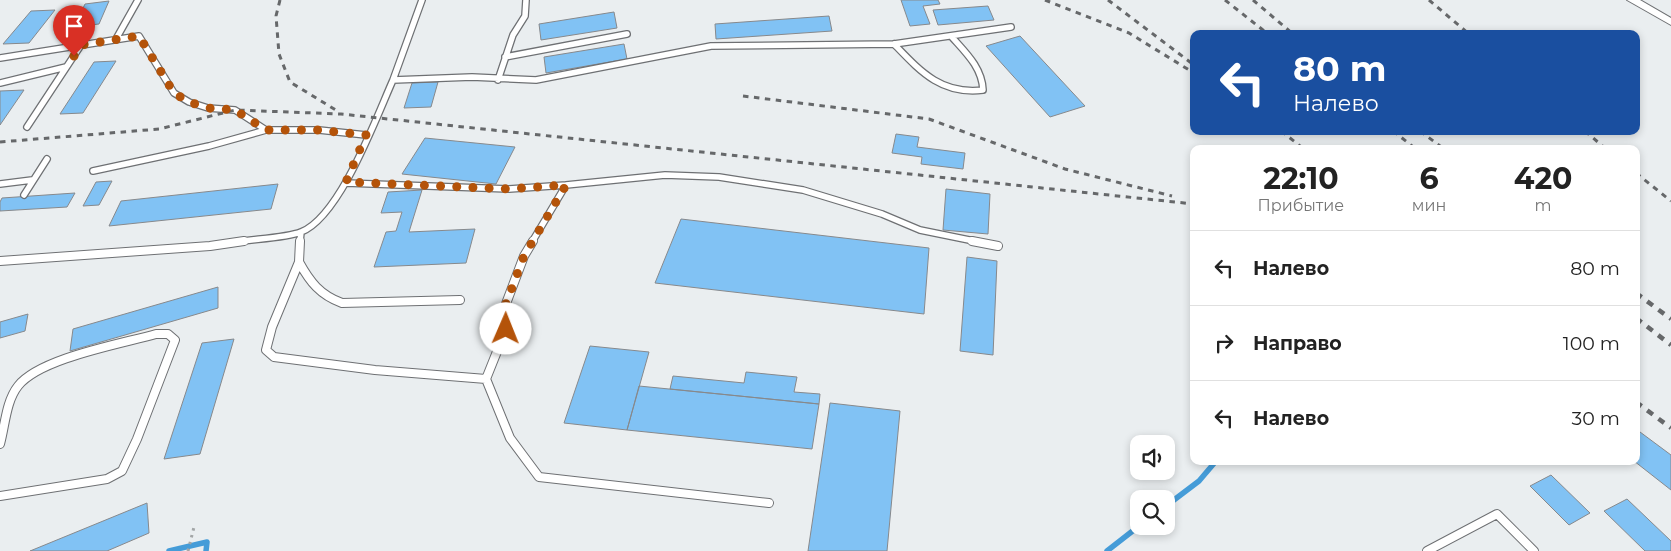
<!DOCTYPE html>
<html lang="ru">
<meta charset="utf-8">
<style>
:root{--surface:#fff;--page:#f6f6f6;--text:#222;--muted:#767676;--line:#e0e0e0}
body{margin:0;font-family:Montserrat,sans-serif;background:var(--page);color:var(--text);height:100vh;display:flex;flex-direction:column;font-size:19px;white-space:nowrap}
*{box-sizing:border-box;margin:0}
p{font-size:16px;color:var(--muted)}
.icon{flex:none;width:28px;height:28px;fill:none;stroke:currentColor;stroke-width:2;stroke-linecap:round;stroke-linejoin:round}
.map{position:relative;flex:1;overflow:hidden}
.details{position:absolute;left:1190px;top:145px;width:450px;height:320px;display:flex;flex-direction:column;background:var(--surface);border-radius:10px;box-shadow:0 2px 8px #0003}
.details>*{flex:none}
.banner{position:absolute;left:1190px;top:30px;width:450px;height:105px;border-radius:10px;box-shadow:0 2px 8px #0003;background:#1a4fa0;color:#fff;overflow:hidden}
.tools{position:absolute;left:1130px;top:435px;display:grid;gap:10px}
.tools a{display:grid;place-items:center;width:45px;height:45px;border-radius:10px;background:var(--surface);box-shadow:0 2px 8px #0003;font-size:25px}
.pin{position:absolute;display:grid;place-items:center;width:42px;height:42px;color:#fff;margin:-51px -21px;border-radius:50% 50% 50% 0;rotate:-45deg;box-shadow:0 0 5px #0007}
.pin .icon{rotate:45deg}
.me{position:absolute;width:55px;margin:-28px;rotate:1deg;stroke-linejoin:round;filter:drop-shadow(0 0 4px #0008)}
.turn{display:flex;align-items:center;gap:18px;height:105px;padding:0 20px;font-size:22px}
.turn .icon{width:65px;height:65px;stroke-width:2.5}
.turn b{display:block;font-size:35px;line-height:42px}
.eta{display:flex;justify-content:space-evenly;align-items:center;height:85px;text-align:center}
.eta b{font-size:30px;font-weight:700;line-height:35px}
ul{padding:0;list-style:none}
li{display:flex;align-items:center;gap:15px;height:75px;padding:0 20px;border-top:1px solid var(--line)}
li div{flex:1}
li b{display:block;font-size:19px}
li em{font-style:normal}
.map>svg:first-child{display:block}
</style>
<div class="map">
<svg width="1671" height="551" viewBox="0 0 1671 551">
<rect width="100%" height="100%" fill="#eaeef0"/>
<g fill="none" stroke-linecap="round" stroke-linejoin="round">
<!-- stream -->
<path stroke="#459cd8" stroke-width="5.5" d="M1166,506L1199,481L1216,461
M169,551L207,542L206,551
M1107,551L1139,526"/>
</g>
<!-- building -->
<path fill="#81c2f4" stroke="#87898c" d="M901,0H938L940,4L923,6L930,24L910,26Z
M109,1L99,24L74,27L85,4Z
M988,6L994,20L938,25L933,10Z
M55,10L29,43L3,44L31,11Z
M614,12L617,28L541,40L539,24Z
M829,16L832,31L716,39L715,24Z
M1020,36L1085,106L1050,117L986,46Z
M624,44L627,59L546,73L544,57Z
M116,61L83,113L60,114L94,62Z
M438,82L431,107L404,108L412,83Z
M24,90L0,125V91Z
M896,134L919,137L917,147L965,153L963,169L921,164L922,157L892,153Z
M425,138L515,147L496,184L402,174Z
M112,181L99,205L83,206L96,182Z
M278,184L271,209L109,226L121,201Z
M946,189L990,194L988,234L943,230Z
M422,190L409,232L475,229L466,263L374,267L386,232L396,231L402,212L381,213L388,192Z
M75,193L67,207L0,211V202L2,198Z
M681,219L929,248L924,314L655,283Z
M967,257L997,261L993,355L960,351Z
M218,287V308L70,351L73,329Z
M28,314L25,331L0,338V322Z
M234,339L200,454L164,459L202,343Z
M590,346L649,352L627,430L564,423Z
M746,372L797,377L794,392L820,394L819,404L670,389L673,376L744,383Z
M639,386L819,404L812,449L627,430Z
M830,403L900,411L887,551H808Z
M1636,429L1671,455V490L1634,461H1636Z
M1551,475L1590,513L1569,525L1530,486Z
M1627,499L1671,541V551H1645L1604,511Z
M147,503L149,533L107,551H30Z"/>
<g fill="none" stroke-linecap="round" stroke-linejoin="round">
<defs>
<path id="lane-far1" d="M116,39L138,0
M894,44C920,71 941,95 983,90C982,67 965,52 951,36
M505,57L627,34
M0,58L139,36L174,93L189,102L208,108L235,110L266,130H319L366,135
M393,80L422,0
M498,80L513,35L525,16L526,0
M0,83L66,67
M27,127L81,45
M93,171L209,146L266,130
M346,183L509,189L566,185
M0,184L32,180
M24,195L47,159
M236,242C253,239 286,238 301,232C340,217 376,118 393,80L472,77L536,80L711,46L894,44L1011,27
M300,242L301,232
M532,242L566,185L665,175L719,177L803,190L882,214L920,230L979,242"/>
<path id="lane" d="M300,241L299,262L272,327L266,350L274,357L375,370L486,379L506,329L504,309L524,256L533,241
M972,241L998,246
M0,261L210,246L244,241
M299,262C310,282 320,295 342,303L460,300
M486,379L510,438L539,477L769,503
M0,444C5,426 6,401 18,386C40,358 121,344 156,334H168L175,340L137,439L122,471L107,479L0,496
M1427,551L1497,514L1534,551"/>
<path id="street" d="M1627,0H1640L1671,18V25Z"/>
</defs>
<!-- lane-far1 casing -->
<use href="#lane-far1" stroke="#6e7073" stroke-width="8"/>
<!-- lane casing -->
<use href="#lane" stroke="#6e7073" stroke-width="10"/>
<!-- street casing -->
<use href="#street" stroke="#6e7073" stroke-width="2"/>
<!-- path -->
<path stroke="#a3a6a7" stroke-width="3" stroke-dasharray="2.5 4.5" stroke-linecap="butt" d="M188,551L194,527"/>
<!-- lane-far1 -->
<use href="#lane-far1" stroke="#fff" stroke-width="5.5"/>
<!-- lane -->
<use href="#lane" stroke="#fff" stroke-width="8"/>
<!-- street -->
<use href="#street" fill="#fff" fill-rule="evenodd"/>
<!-- rail-far1 -->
<path stroke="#66686a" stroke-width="3" stroke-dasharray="5.5 5.5" stroke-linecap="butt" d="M280,0L276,16L279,54L290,82L339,112
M1045,0L1129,33L1194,73
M1108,0L1194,65
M1225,0L1268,34
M1253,0L1293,34
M1429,0L1469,34
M743,96L929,119L1065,169L1172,196
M1281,131L1304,149
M1393,131L1416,149
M1420,131L1444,149
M1585,131L1606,149
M0,142L159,129L235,110L341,114L1194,204
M1636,173L1671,201"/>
<!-- rail -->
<path stroke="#66686a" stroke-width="4.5" stroke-dasharray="7 7" stroke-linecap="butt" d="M1636,293L1671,319
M1636,318L1671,345
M1636,402L1671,428"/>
</g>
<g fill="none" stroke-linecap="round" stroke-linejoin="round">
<!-- route -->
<path stroke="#b45309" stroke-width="9" stroke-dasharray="0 16.2" d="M74,56L81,45L139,36L174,93L189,102L208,108L235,110L266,130H318L366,135L346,182L509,189L566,185L524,256L504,309L506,329"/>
</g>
</svg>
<div class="tools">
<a><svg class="icon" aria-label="sound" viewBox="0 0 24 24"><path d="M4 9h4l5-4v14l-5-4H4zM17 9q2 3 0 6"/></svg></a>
<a><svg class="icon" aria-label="search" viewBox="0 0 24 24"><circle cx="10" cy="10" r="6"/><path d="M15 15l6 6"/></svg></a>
</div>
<div class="pin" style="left:74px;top:56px;background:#d93025"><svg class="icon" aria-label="arrive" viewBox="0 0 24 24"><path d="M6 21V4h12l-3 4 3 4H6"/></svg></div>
<svg class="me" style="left:506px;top:329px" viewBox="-20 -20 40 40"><circle r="19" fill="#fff"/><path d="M0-13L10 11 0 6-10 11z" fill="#b45309"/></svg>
<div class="banner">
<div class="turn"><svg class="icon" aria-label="left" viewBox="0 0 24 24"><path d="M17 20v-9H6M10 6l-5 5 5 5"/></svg><div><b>80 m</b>Налево</div></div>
</div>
<section class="details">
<div class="eta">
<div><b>22:10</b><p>Прибытие</p></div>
<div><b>6</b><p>мин</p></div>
<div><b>420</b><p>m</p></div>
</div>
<ul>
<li><svg class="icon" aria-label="left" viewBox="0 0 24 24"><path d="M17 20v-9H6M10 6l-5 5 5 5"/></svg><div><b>Налево</b></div><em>80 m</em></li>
<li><svg class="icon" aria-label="right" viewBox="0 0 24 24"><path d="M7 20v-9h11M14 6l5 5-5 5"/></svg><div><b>Направо</b></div><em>100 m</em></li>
<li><svg class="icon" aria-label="left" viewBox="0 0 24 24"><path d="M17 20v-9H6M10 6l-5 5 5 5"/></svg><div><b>Налево</b></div><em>30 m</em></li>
</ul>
</section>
</div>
